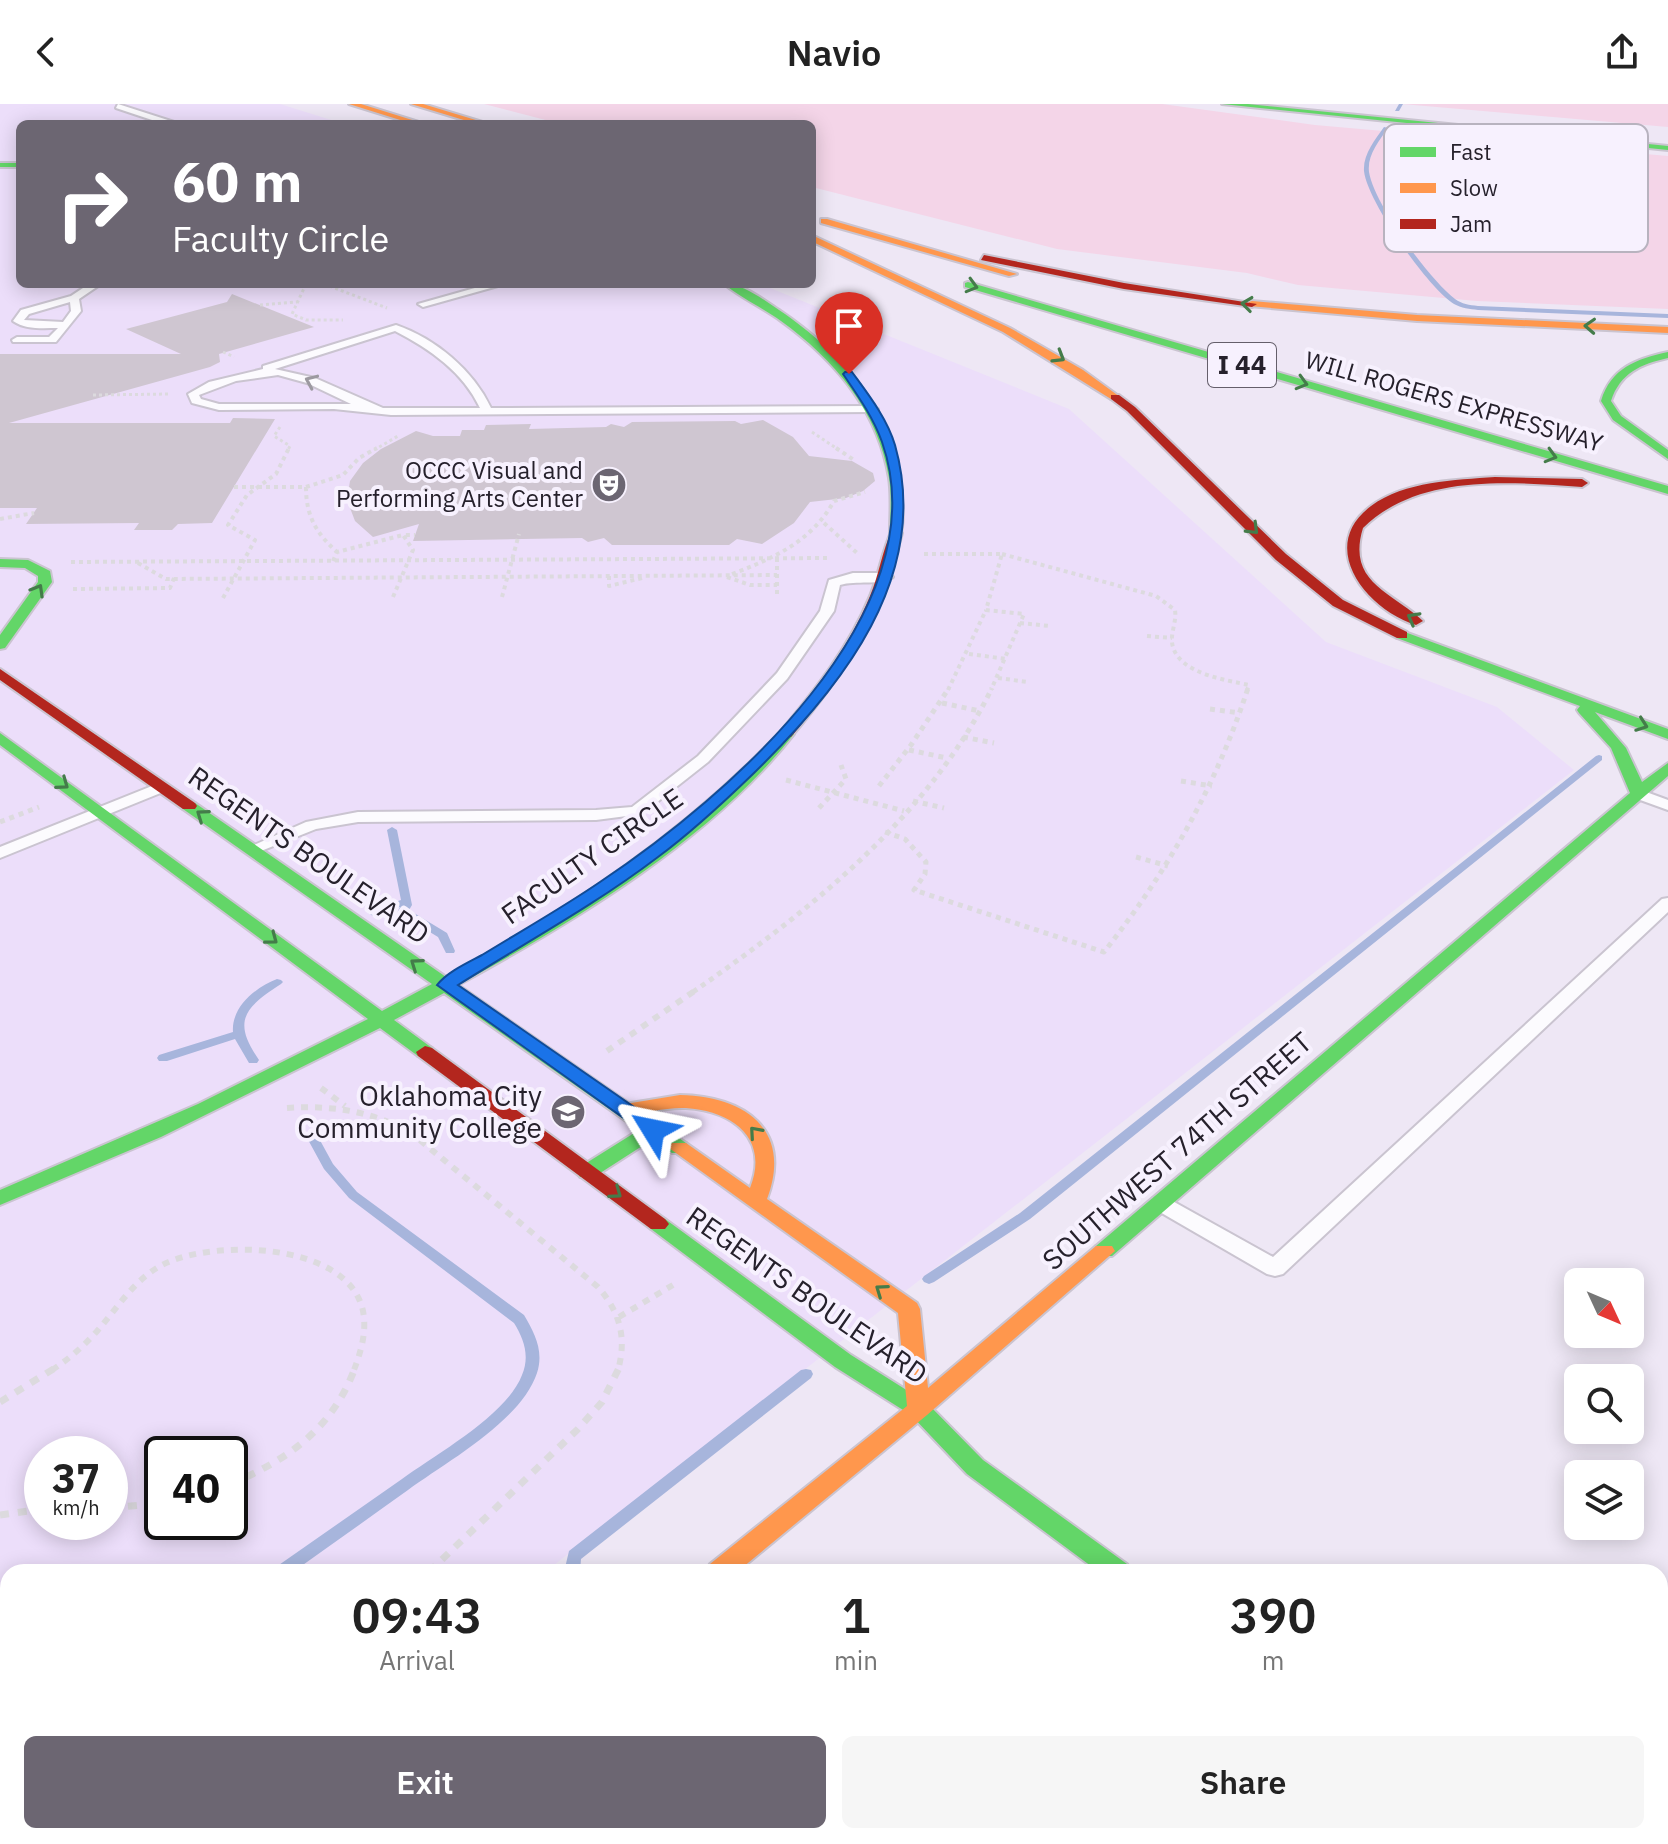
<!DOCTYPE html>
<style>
:root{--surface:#fff;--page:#f6f6f6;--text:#222;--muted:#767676;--accent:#6c6672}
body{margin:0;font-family:"IBM Plex Sans",sans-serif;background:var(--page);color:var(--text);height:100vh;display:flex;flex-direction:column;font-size:30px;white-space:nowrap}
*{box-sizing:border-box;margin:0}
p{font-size:26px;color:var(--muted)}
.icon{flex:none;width:44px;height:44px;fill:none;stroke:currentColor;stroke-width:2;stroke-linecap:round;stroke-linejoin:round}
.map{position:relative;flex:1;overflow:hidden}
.drawer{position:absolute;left:0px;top:1460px;width:1668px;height:280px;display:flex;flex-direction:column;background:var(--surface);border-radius:24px 24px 0 0;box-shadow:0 4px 20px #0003}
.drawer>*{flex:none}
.top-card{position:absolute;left:16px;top:16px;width:800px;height:168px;border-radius:12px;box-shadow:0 4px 20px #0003;background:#6c6672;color:#fff;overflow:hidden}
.needle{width:52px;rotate:134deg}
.fabs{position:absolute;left:1564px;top:1164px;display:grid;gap:16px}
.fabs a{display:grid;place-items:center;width:80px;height:80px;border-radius:12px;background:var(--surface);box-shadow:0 4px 20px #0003;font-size:40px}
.speed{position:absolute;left:24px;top:1332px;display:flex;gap:16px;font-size:40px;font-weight:700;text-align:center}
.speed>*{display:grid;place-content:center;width:104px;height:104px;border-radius:50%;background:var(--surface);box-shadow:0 4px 20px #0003;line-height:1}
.speed small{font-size:20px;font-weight:400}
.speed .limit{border:4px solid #111;border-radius:12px;background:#fff;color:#111}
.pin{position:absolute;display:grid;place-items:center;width:68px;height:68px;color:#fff;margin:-82px -34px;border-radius:50% 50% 50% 0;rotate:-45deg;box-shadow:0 0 8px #0007}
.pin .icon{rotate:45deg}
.me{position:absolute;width:88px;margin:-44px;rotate:305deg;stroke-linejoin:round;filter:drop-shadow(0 0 6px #0008)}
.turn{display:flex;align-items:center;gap:28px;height:168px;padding:0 24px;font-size:36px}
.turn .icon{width:104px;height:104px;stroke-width:2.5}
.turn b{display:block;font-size:56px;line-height:68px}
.eta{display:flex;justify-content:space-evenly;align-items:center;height:136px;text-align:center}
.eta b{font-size:48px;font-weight:600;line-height:56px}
.cta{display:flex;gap:16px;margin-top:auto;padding:16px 24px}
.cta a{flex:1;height:92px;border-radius:12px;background:var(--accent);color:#fff;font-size:32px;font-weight:600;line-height:92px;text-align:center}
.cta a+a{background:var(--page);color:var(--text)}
header{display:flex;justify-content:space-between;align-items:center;height:104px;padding:0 24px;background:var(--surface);font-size:36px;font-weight:600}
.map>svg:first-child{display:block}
</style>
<header><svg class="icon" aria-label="back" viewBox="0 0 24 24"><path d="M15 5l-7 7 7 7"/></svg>Navio<svg class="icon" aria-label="share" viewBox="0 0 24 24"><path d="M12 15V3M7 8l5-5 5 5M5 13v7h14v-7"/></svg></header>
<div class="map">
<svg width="1668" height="1740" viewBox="0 0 1668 1740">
<rect width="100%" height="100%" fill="#eee7f5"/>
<!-- built -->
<path fill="#ecdefa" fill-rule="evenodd" d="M0,0H280L344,20H20V180H760L1069,305L1326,538L1497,603L1574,666L545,1468H8V1732H206L196,1740H0ZM42,1350H110V1418H42ZM162,1350H230V1418H162Z"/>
<!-- green -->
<path fill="#f4d5e8" d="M484,0H1162L1315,21L1668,52V205L1477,197L1298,181L1247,169L1057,145L812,83V20H561Z
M1402,0H1668V23Z"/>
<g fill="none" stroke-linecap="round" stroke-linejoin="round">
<!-- stream -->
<path fill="#a7b5dc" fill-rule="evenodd" d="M1399,0H1403L1399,7H1395Z
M1384,23L1388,24C1379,37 1367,51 1369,68C1374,100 1429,175 1455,195C1462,200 1469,201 1478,202L1668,210V214L1478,206C1470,205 1461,204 1454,200C1428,184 1367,97 1364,67C1363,50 1375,36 1384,23Z
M1599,651L1602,652V656L1030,1115L934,1178L929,1180L924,1178L922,1175L924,1172L1020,1109L1596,652Z
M392,723L397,726L412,801L409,806L447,829L455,847L454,849H446L438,833L405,813H397L396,811L400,803L373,812L368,809L369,807L401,796L387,726Z
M277,875L281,876L283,878L281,880C244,904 232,917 259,956L257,959H249L235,935L167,957H159L157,954L159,951L233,928C231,903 256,883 277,875Z
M312,1028L316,1029L333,1060L357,1088L524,1211C535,1230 544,1247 537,1269C521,1317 448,1357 408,1386C369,1414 331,1441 293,1468H273L276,1463C318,1434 360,1404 402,1375C436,1350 507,1311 522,1271C530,1252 524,1235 514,1219L349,1094L324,1065L306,1032L308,1029Z
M806,1265L811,1266L813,1270L811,1274L581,1455L580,1468H564L569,1447L801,1266Z
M8,1653V1670L0,1674V1657Z
M850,1732H871L876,1740H855Z"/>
</g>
<!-- building -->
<path fill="#cfc6d1" d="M232,190L314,223L219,250L220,258L210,263L9,319H230L233,314L275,315L212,419L178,420L172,426H134L139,419L26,420L37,404H0V250H181L126,225L227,198Z
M763,316L793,333L809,352L852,357L873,369L875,377L863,387L846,394L810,398L794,419L762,440L737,435L729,441H612L604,434L588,438L582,434L413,437L419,420L373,433L355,417L347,396L350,377L363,359L381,345L416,327L433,332H460L462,326H484L486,321L531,320L529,325L606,323L611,320L624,323L632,318L735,317L741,320Z"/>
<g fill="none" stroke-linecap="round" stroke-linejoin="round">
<defs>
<path id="lane" d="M118,0L174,18L175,20H164L116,4Z
M89,180H101L79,195L81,207L56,238H13L12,236L17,233H49L58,224C42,224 26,226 13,217L21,206L71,192ZM70,198L71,207L63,218L24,216L29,210Z
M489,180H505L423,203L418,200Z
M396,221C436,235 473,266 491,304L872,302L878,305L872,308L391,311L334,305L219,306L192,299L188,290L209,278L263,265V262ZM395,227C430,245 463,268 480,304H383L315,274L275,265ZM278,271L307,279L351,300H219L201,295L199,291L236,277Z
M853,469H886L893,473C880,482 856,476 840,481L834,507L787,575L708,658L642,710L596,716L358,718L316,725L251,751L243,746L306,718L358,708L596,706L632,703L698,652L777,569L820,507L829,476Z
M162,678L170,683L168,686L0,754V743Z
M1638,685L1668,696V706L1632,693L1630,690Z
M1668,794V808L1283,1170L1275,1172L1267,1170L1153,1104L1150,1099L1153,1094H1167L1273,1153L1662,795Z"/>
<path id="fast" d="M1222,0H1248L1668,42V46Z
M0,59H20V63H0Z
M968,178L1668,382V390L965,183V179Z
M724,180C744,180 762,195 779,206C843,249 900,314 902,395C903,407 904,421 900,432L890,429C890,411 892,392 889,374C878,307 834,255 781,217C763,204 741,194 724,180Z
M1668,248V254C1641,260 1620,269 1611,297L1621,312L1668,346V355L1613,316L1601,297C1611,264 1636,255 1668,248Z
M0,455L28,456L50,467L52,478L5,544L0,545V531L38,478V472L25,464L0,463Z
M1402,527L1668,625V635L1595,608L1626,644L1642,678L1668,659V672L1112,1152H1096L1093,1147L1096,1142L1630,689L1611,644L1579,609L1577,606L1580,602L1397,534L1395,531Z
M786,625L794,630C712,735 573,818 458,881L686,1039L689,1044L686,1049H672L653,1035L594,1073H580L577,1068L580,1063L639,1026L444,889L394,916L432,944L434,948L432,952H418L380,924L161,1033L0,1101V1086L198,1000L368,915L0,641V629L382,907L432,880L183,705L181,702L183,699H195L446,873C571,804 682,731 781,627Z
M658,1113L665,1115L851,1251L927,1299L983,1356L1127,1460L1131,1468H1099L967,1370L911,1311L835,1263L651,1125L647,1120L651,1115Z
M1461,1732H1497L1500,1740H1464Z"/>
<path id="slow" d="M349,0H361L425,20H413Z
M411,0H423L489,20H477Z
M821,115H827L1017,170L1009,172L821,119Z
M816,133L1010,224L1083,266L1120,293L1111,295L1003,228L813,138Z
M1252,197L1417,211L1668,223V229L1417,217L1249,202V198Z
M680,991C745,992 793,1026 767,1095L917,1199L920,1205L928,1284L1096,1142H1112L1115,1147L927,1311L737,1468H706L710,1460L907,1302L898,1209L669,1044L672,1039H686L750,1084C770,1034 732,1007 686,1004C666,1003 645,1009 625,1012L615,1006L625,1000Z
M375,1732H410L407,1740H372Z"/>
<path id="jam" d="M984,151L1124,179L1257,200L1252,203L1124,185L981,156Z
M1111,291H1119L1135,303L1286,450L1343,496L1407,528V534H1397L1333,502L1276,456L1127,307L1111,295Z
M1495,373L1582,375L1588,379L1582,383C1510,378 1419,369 1363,424C1346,479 1393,488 1423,517L1416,521C1367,506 1316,443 1371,402C1405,377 1455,376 1495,373Z
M892,426L902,429C881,512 846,568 791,633H781V627C816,585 849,543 870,492C879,471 882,447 892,426Z
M0,565L195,699L197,702L195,705H183L0,576Z
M425,942L432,944L665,1115L669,1120L665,1125H651L418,952L416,948Z"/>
</defs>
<!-- lane casing -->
<use href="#lane" stroke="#cac4d0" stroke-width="4"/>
<!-- fast casing -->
<use href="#fast" stroke="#cac4d0" stroke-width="4"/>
<!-- slow casing -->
<use href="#slow" stroke="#cac4d0" stroke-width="4"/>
<!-- jam casing -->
<use href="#jam" stroke="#cac4d0" stroke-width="4"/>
<!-- path-far4 -->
<path stroke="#dcdade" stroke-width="3" stroke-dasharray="3 3" stroke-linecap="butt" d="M306,180L292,210L306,216H343
M324,180L387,204
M260,201L297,198
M223,248L234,253
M93,291L171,290
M280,323L274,332L290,342L288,346
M812,328L839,346
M374,346L398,332"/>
<!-- path-far3 -->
<path stroke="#dcdade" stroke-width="4" stroke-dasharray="4 4" stroke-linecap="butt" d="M836,344L854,356
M234,383H306C306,412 316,429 337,448
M306,383L343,371L359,354L377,344
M0,415L34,409
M824,419L857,449
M924,450H1002L986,506L1024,510L991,586
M1002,450L1156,492L1175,506C1177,519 1169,531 1173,543C1181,570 1226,576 1249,581L1247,586
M777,454V492
M333,457L337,448L403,431
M71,458L829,454
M138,459L166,475L777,471
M732,470C774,454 811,438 834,397L865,388
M609,472V482L642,474
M727,473L750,481H777
M73,485L170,484L174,474
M393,493L413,446L403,431H415
M502,493L519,430
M223,494L255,436L228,421L247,391L276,370L289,344
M1020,519L1050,522
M1147,532L1172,534
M969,550L1007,555
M998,574L1028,578
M948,586L986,506"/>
<!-- path-far2 -->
<path stroke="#dcdade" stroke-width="5" stroke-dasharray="5 5" stroke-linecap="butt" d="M942,599L980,607
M1210,605L1240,609
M963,633L994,639
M909,646L947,654
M786,676L904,707
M1181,677L1212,682
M879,682L911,641L949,584
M913,697L944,704
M819,704L846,675L841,661
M0,718L39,703
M885,728L905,735L926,758L925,770L914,786L1104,848C1168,767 1216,682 1248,584
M1136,753L1168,762
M693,888C808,808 929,713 992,584"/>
<!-- path-far1 -->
<path stroke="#dcdade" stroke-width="6" stroke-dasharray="7 7" stroke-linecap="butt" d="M607,947L696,886
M321,984L345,1002
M287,1004C332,1001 370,1007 410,1028L598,1183C620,1208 627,1234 618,1266
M619,1213L673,1181
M52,1266C69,1255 85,1241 98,1226C118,1203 135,1175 162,1161C212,1135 348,1137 363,1207C367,1228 361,1247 354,1266"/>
<!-- path -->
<path stroke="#dcdade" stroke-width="7" stroke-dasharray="9 9" stroke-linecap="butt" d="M0,1298L55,1264
M230,1380C288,1356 332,1325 355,1264
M110,1404L162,1399
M0,1411L42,1405
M429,1468L578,1325L602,1298L619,1264
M121,1740L132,1732"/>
<!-- lane -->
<use href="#lane" fill="#fcfbfe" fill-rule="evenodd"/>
<!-- fast -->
<use href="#fast" fill="#63d668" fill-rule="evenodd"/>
<!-- slow -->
<use href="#slow" fill="#ff974d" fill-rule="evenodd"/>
<!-- jam -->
<use href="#jam" fill="#b3261e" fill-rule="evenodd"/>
</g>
<!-- one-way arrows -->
<defs><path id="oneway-chevron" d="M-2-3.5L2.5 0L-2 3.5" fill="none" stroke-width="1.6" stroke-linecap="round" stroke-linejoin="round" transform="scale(2)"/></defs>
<g stroke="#447c4a">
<use href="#oneway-chevron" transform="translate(972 182) rotate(16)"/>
<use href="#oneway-chevron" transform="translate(1247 200) rotate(-173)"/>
<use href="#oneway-chevron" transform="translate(1590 222) rotate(-177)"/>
<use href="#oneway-chevron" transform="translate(1059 253) rotate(31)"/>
<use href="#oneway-chevron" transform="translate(1302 279) rotate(16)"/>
<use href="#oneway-chevron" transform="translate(1551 352) rotate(16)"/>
<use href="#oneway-chevron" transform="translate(1253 425) rotate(45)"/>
<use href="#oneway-chevron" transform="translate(38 486) rotate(-60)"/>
<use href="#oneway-chevron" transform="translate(1413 514) rotate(-151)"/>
<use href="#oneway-chevron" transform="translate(1642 621) rotate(20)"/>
<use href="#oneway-chevron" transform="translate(63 680) rotate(36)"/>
<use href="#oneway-chevron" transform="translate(202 711) rotate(-145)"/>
<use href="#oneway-chevron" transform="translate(272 835) rotate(37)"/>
<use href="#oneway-chevron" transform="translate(416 860) rotate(-145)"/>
<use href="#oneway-chevron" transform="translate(755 1028) rotate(-131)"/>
<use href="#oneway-chevron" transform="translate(616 1089) rotate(36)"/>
<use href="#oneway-chevron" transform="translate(881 1186) rotate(-145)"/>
</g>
<use stroke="#9c99a0" href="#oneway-chevron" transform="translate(311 277) rotate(-156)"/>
<!-- route -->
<path fill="#1a73e8" stroke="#114b97" stroke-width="2" d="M845,268H852C868,290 887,314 895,341C932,472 841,584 754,669C723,699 692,728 658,753C595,801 525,839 458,881L660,1021L663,1026L653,1032L646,1030L437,881C447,868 467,859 482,851C521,827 562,804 600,778C725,695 942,509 882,338C873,313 858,292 843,270Z"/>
<!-- icons -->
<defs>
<symbol id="theatre-disc" viewBox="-11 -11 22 22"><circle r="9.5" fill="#6c6672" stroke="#f7f1fe"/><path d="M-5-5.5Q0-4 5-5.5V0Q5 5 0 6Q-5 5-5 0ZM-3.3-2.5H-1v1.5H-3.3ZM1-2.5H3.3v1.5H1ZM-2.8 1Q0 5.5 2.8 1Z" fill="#fff"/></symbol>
<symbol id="university-disc" viewBox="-11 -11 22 22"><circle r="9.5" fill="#6c6672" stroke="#f7f1fe"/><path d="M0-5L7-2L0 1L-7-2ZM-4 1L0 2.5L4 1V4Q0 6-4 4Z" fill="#fff"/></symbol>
</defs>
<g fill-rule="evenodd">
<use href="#theatre-disc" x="589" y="361" width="40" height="40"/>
<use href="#university-disc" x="548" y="988" width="40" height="40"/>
</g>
<g text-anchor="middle" stroke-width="8" stroke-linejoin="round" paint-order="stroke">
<!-- far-street labels -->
<g font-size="24" fill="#26212c" stroke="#f7f1fe">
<text transform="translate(1454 298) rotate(16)" y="8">WILL ROGERS EXPRESSWAY</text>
</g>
<!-- far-poi labels -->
<g font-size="24" fill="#26212c" stroke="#f7f1fe" text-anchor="end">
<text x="583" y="375">OCCC Visual and<tspan x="583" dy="28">Performing Arts Center</tspan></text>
</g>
<!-- shield labels -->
<rect fill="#f7f1fe" stroke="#655f6b" stroke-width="2" x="1208" y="239" width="68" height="44" rx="6"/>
<g font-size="26" font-weight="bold" fill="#26212c">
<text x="1242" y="270">I 44</text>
</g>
<!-- street labels -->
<g font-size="28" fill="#26212c" stroke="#f7f1fe">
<text transform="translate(309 751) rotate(35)" y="10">REGENTS BOULEVARD</text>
<text transform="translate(592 752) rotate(-35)" y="10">FACULTY CIRCLE</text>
<text transform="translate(1177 1047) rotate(-41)" y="10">SOUTHWEST 74TH STREET</text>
<text transform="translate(807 1191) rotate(35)" y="10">REGENTS BOULEVARD</text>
</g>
<!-- poi labels -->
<g font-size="28" fill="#26212c" stroke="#f7f1fe" text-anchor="end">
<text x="542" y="1002">Oklahoma City<tspan x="542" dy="32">Community College</tspan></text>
</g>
</g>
<!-- legend -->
<rect x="1384" y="20" width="264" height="128" rx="12" fill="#f7f1fe" stroke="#b8b3bf" stroke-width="2"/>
<rect x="1400" y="43" width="36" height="10" fill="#63d668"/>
<rect x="1400" y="79" width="36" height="10" fill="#ff974d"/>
<rect x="1400" y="115" width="36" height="10" fill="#b3261e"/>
<g font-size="22" fill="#26212c">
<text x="1450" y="56">Fast</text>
<text x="1450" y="92">Slow</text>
<text x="1450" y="128">Jam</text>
</g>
</svg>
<div class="fabs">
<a><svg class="needle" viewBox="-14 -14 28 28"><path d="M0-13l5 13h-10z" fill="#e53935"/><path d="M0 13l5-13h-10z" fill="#767676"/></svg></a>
<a><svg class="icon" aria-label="search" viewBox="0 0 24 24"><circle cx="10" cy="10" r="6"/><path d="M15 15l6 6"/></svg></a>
<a><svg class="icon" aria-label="layers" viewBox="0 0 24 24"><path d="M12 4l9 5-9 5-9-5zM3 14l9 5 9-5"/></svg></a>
</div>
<div class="speed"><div>37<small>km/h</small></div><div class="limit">40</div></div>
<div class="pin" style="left:849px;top:270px;background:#d93025"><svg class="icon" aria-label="arrive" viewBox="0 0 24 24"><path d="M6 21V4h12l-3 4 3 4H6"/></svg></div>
<svg class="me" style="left:653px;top:1026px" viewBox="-20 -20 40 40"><path d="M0-17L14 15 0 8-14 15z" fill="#1a73e8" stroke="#fff" stroke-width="4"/></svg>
<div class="top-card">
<div class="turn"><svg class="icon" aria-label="right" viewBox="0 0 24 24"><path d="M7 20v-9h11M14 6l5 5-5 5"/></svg><div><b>60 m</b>Faculty Circle</div></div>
</div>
<section class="drawer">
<div class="eta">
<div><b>09:43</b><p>Arrival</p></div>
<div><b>1</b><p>min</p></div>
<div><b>390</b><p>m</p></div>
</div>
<div class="cta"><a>Exit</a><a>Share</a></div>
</section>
</div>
